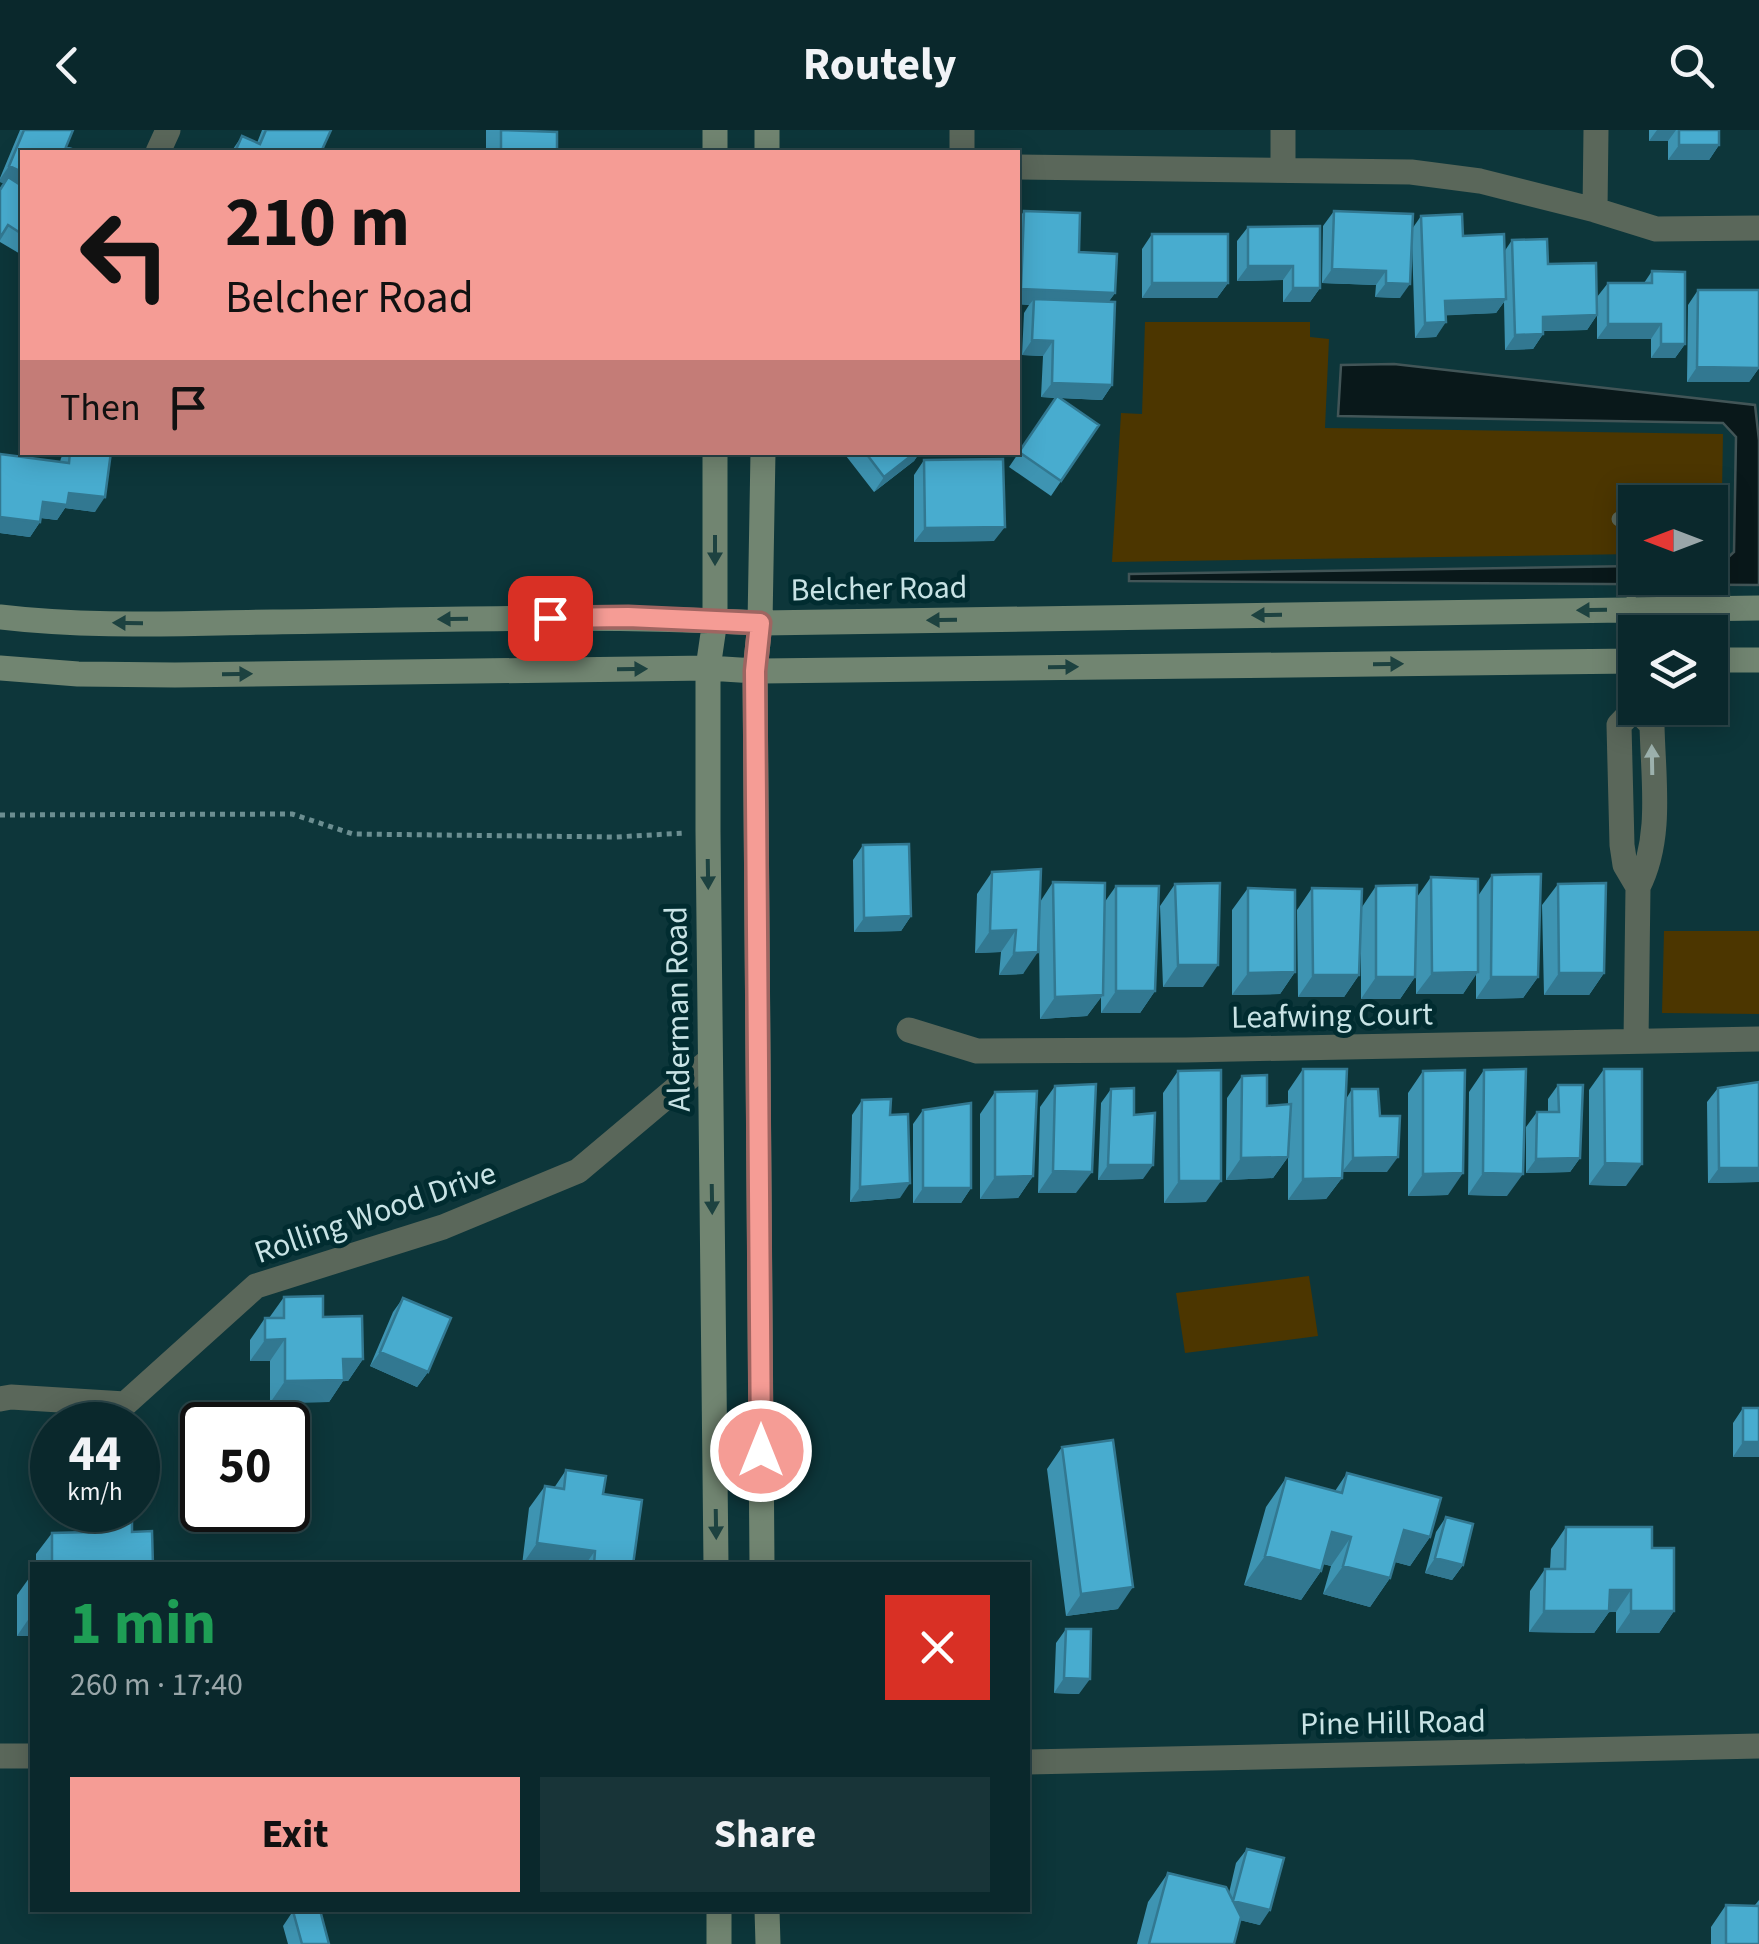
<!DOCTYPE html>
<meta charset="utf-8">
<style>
:root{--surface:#0a282c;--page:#183438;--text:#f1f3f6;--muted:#99a6a9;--line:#2a4448;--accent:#f59c95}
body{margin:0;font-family:"Source Sans 3",sans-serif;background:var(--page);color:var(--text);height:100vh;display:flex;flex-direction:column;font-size:38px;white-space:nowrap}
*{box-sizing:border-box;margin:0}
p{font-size:32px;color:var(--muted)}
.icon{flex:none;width:55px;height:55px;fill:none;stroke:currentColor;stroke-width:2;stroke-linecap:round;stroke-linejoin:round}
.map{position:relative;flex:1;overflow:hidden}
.panel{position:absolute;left:30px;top:1432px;width:1000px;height:350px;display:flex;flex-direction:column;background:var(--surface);border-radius:0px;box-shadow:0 5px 25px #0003,0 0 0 2px var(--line)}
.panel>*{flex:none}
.guide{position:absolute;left:20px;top:20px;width:1000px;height:305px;border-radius:0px;box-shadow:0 5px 25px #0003,0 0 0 2px var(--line);background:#f59c95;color:#111;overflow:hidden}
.needle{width:65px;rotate:270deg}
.fabs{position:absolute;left:1618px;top:355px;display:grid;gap:20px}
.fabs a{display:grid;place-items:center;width:110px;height:110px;border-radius:0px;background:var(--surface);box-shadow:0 5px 25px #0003,0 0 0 2px var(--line);font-size:50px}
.speed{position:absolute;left:30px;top:1272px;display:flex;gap:20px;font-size:50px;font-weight:700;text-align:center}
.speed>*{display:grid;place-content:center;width:130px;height:130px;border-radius:50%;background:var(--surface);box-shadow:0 5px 25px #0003,0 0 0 2px var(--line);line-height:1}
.speed small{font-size:25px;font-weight:400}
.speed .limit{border:5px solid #111;border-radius:15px;background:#fff;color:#111}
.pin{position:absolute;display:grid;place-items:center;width:85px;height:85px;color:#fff;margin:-42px;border-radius:20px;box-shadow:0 5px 15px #0006}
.me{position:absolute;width:110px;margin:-55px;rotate:0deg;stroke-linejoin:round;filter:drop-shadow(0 0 8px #0008)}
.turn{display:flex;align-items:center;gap:35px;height:210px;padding:0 40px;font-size:45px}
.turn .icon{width:130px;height:130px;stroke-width:2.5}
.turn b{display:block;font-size:70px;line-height:85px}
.then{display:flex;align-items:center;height:95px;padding:0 40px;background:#0003;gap:20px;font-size:38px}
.round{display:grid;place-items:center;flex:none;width:105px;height:105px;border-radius:0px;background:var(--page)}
.overview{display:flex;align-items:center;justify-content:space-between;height:170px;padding:0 40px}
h1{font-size:60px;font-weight:700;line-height:75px;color:#1e9e55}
.primary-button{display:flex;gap:20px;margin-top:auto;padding:20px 40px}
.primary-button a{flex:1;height:115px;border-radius:0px;background:var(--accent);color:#111;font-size:40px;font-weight:700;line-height:115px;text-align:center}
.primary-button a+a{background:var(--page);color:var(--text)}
header{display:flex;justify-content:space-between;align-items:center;height:130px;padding:0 40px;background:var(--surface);font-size:45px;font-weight:700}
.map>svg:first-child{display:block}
</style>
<header><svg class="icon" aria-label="back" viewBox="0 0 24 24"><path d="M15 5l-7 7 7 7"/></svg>Routely<svg class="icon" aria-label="search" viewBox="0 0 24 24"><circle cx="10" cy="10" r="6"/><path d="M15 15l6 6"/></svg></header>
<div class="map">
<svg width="1759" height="1814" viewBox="0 0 1759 1814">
<rect width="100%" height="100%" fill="#0d363a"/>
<!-- green -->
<path fill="#4c3600" d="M1145,192H1310V207L1329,209L1325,298L1723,304L1721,422L1710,423V372H1635V424L1112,432L1121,283L1142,284Z
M1664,801H1759V884L1662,883Z
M1309,1146L1318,1206L1185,1223L1176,1163Z"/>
<!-- water -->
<path fill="#09181a" stroke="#425557" stroke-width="2.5" d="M1394,234L1755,275L1759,310V455L1129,451V444L1635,436V448H1710V434H1721L1734,422L1736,307L1723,293L1338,286L1341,235Z"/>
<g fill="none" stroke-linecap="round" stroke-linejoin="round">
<!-- path -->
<path stroke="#6c8e91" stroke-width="5" stroke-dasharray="5 5" stroke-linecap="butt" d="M0,685L292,684L353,704L616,707L685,703"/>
<!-- lane -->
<path stroke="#5a675a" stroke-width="15" d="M1619,389H1635
M1710,430L1722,442L1723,478"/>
<!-- street -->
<path stroke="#5a675a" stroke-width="25" d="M962,0V22
M1283,0V40
M158,22L168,0
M1018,37L1411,42L1480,51L1595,80L1656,99L1759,98
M1595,80L1596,0
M1632,531L1635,578L1652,595C1653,648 1663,708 1638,757L1636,911
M1635,578L1619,595L1622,715L1625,735L1638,757
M909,900L977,921L1186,920L1759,909
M0,1269L11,1267L125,1274L256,1156L443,1097L578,1041L710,930
M0,1626H32
M1028,1632L1759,1616"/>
<!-- secondary -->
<path stroke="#718571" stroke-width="25" d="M715,0V22
M767,22V0
M715,322V490L708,538V701L716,1435
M1631,479L1632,531
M0,487C90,498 183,493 273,492C436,490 598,484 760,493L1759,478
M1710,530H1759
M0,538L78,544L175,545L708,538L755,541L1635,531
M762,1435L755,541L760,493L763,322
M719,1780V1814
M767,1780L768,1814"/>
</g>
<!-- wall -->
<path fill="#3e94b2" d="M20,0H73L22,22V125L0,112V58L4,53L0,52V48Z
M262,0H331L321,22H231L242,6L257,13Z
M486,0H529V2L557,22H486Z
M1649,0H1719V15L1709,30H1668V11H1649Z
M1024,81L1079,122L1115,163L1109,171L1112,255L1102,270L1060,268L1099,295L1051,366L1009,337L1056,268L1041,267L1043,226L1022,225L1024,183L1029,175L1018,174V90Z
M1334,81L1412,99L1421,86L1463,106L1504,122L1512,110L1597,167L1608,153H1644L1652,141L1685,214L1675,228H1651V209H1597V185L1587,200L1543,201V204L1533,219L1505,220L1504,172L1496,183L1446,185L1436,207L1415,208L1412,113L1400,168L1375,167L1376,155L1322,153L1323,96Z
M1248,97L1320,158L1310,172H1283V150L1237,151V111Z
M1152,104L1228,153L1217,168H1142V119Z
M1698,160L1759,238L1749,252H1687L1688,175Z
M65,322H111L95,382L65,378L57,390L41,388L40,392L30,407L0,403V324L60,332L61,328Z
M843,322H920L914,331L874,362Z
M924,330L994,411L914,412V345Z
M863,715L911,786L901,801L854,802L853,730Z
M992,742L1040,772L1053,752L1104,773L1116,756L1155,861L1140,883H1101V867L1087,886L1040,889L1039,804L1023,844L999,845L1001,822L975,823L977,764Z
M1492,745L1538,847L1523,868L1476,869V844L1463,864H1416V812L1415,847L1400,869H1361V794L1359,845L1344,867H1298L1297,780L1312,758L1362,777L1376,756L1417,767L1431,747L1478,766Z
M1175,754L1203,857H1163L1160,776Z
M1558,754L1604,843L1589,865H1544L1542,775Z
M1248,758L1295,842L1280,864L1232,865V780Z
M1303,939L1346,969L1352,959L1380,986L1387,1042H1342V1048L1326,1069L1288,1070V1027L1273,1048L1226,1050L1227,968L1242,946L1267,976L1288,974V961Z
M1604,939L1626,1056L1589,1055V960Z
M1484,940L1507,1066L1468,1065L1469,962Z
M1178,941L1206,1072L1164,1073L1163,963Z
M1423,941L1448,1065L1408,1066V963Z
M1558,955L1580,1028L1570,1042L1526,1043V997L1537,982H1548V969Z
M1055,956L1076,1063H1038L1040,977Z
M1718,958L1759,1052L1708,1053L1707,972Z
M1111,959L1143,1049L1098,1050L1101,973Z
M995,962L1033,1046L1018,1068L980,1069V984Z
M862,970L890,985L900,1068L850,1072L852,985Z
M923,980L971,1058L961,1073H913V994Z
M284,1167L323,1187L363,1229L348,1251H343L329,1272L270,1273V1231H250V1210L265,1188H269Z
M403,1168L428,1242L417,1257L370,1236L393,1182Z
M1743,1278H1759V1327H1733V1293Z
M1062,1317L1118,1479L1066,1486L1047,1339Z
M566,1340L603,1364L633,1435H522L529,1378L545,1356L554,1358Z
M1347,1343L1430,1407L1410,1436L1395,1432L1390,1448L1370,1477L1323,1464L1331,1436L1323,1434L1321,1441L1301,1470L1244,1455L1266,1377L1286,1348L1335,1361Z
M92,1382L132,1402L153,1435H36V1424L52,1403L77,1402Z
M1446,1387L1463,1435L1452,1450L1425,1443L1436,1402Z
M1566,1397L1652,1418L1674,1481L1659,1503H1616V1482H1609L1594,1503L1529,1502L1530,1461L1545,1439H1550L1551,1419Z
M32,1444V1506H17V1465Z
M1066,1499L1079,1564L1054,1563L1056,1513Z
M1247,1719L1260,1795L1240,1790L1234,1814H1137L1148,1772L1168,1743L1229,1763L1236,1733Z
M1759,1770V1814H1711V1797L1726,1775H1755Z
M293,1781L329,1814H288L283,1796Z"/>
<!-- shaded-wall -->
<path fill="#327891" d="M1657,0H1676L1668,11H1649Z
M1679,15H1719L1709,30H1668Z
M9,36L22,42V61L0,52V49Z
M1248,136H1293L1283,150L1237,151Z
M1332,139L1386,141L1376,155L1322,153Z
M1152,153H1228L1217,168H1142Z
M1386,153L1410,154L1400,168L1375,167Z
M1293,158H1320L1310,172H1283Z
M1021,159L1115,163L1105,177L1034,169L1029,175L1018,174V164Z
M1506,169L1496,183L1435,186L1445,171Z
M1597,185L1587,200L1533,201L1543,187Z
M1446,192L1436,207L1415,208L1425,193Z
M1608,194H1661L1651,209H1597Z
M1543,204L1533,219L1505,220L1515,205Z
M1032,210L1053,211L1043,226L1022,225Z
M1661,214H1685L1675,228H1651Z
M1697,237L1759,238L1749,252H1687Z
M1052,253L1112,255L1102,270L1041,267Z
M916,322H920L914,331L874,362L884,347Z
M69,363L105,367L95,382L65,378L57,390L33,387L43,372Z
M0,387L40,392L30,407L0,403Z
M1005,397L994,411L914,412L925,398Z
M911,786L901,801L854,802L864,788Z
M1016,800L1001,822L975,823L990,801Z
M1038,822L1023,844L999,845L1014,823Z
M1178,835H1218L1203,857H1163Z
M1295,842L1280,864L1232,865L1248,843Z
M1478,842L1463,864H1416L1432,843Z
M1559,843H1604L1589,865H1544Z
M1313,845H1359L1344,867H1298Z
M1376,847H1415L1400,869H1361Z
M1491,847H1538L1523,868L1476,869Z
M1116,861H1155L1140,883H1101Z
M1103,865L1087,886L1040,889L1055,867Z
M1288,1027L1273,1048L1226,1050L1241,1028Z
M1398,1027L1387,1042H1342L1353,1028Z
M1580,1028L1570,1042L1526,1043L1536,1029Z
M1605,1033L1642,1034L1626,1056L1589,1055Z
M1108,1035H1153L1143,1049L1098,1050Z
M1719,1038H1759V1052L1708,1053Z
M1053,1041L1092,1042L1076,1063H1038Z
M1463,1043L1448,1065L1408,1066L1423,1044Z
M1483,1043L1523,1044L1507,1066L1468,1065Z
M1033,1046L1018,1068L980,1069L995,1047Z
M1342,1048L1326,1069L1288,1070L1303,1049Z
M1179,1051H1221L1206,1072L1164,1073Z
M910,1053L900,1068L850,1072L860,1057Z
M923,1058H971L961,1073H913Z
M285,1209L270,1231H250L265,1210Z
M380,1222L428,1242L417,1257L370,1236Z
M343,1229H363L348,1251H343L329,1272L270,1273L285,1251Z
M1743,1312H1759V1327H1733Z
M1404,1400L1430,1407L1410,1436L1384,1429Z
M1332,1402L1351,1407L1331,1436L1312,1431Z
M537,1413L595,1421L585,1435H522Z
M1265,1426L1321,1441L1301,1470L1244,1455Z
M1435,1428L1463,1435L1452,1450L1425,1443Z
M1343,1436L1390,1448L1370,1477L1323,1464Z
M1133,1457L1118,1479L1066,1486L1081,1464Z
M1610,1460H1631L1616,1482H1609L1594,1503L1529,1502L1544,1481Z
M1631,1481H1674L1659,1503H1616Z
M32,1484V1506H17Z
M1064,1548L1090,1549L1079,1564L1054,1563Z
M1233,1771L1270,1780L1260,1795L1223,1786Z"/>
<!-- building -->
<path fill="#48accf" stroke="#327891" stroke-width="2.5" d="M24,0H73L66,17L80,22H22V42L9,36Z
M266,0H331L321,22H235L242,6L260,14Z
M501,0L557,2V22H501Z
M1679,0H1719V15H1679Z
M8,47L22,56V104L8,95L0,108V60Z
M1024,81L1080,83L1079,122L1117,124L1115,163L1021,159Z
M1334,81L1413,84L1410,154L1386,153V141L1332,139Z
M1462,84L1463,106L1504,104L1506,169L1445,171L1446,192L1425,193L1421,86Z
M1320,96V158H1293V136H1248V97Z
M1152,104H1228V153H1152Z
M1547,109L1548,134L1596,133L1597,185L1543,187V204L1515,205L1512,110Z
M1652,141L1685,142V214H1661V194H1608V153H1652Z
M1698,160H1759V238L1697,237Z
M1034,169L1115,172L1112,255L1052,253L1053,211L1032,210Z
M1057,266L1099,295L1061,351L1019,322Z
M70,322H111L105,367L69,363L67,375L43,372L40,392L0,387V324L69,333Z
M865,322H916L884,347Z
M1003,329L1005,397L925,398L924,330Z
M909,714L911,786L864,788L863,715Z
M1041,739L1038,822L1014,823L1016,800L990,801L992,742Z
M1541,744L1538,847H1491L1492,745Z
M1431,747L1478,749V842L1432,843Z
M1053,752L1105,753L1103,865L1055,867Z
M1220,753L1218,835H1178L1175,754Z
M1606,753L1604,843H1559L1558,754Z
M1417,755L1415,847H1376V756Z
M1116,756H1159L1155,861H1116Z
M1248,758L1295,760V842L1248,843Z
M1312,758L1362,759L1359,845H1313Z
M1303,939H1347L1342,1048L1303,1049Z
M1526,939L1523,1044L1483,1043L1484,940Z
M1604,939H1642V1034L1605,1033Z
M1221,940V1051H1179L1178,941Z
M1465,940L1463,1043L1423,1044V941Z
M1267,945V976L1291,974L1288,1027L1241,1028L1242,946Z
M1759,952V1038H1719L1718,958Z
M1096,954L1092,1042L1053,1041L1055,956Z
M1558,955H1583L1580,1028L1536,1029L1537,982H1559Z
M1134,958V985L1155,983L1153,1035H1108L1111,959Z
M1352,959H1378L1380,986H1400L1398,1027L1353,1028Z
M1037,961L1033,1046L995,1047V962Z
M891,969L890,985L908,984L910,1053L860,1057L862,970Z
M971,973V1058H923V980Z
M323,1166V1187L362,1186L363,1229H343L344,1250L285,1251V1209L265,1210V1188H284V1167Z
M403,1168L451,1188L428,1242L380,1222Z
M1743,1278H1759V1312H1743Z
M1113,1310L1133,1457L1081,1464L1062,1317Z
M566,1340L606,1346L603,1364L642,1370L633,1435H594L595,1421L537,1413L545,1356L564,1359Z
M1347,1343L1441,1368L1430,1407L1404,1400L1390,1448L1343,1436L1351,1407L1332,1402L1321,1441L1265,1426L1286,1348L1342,1363Z
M132,1381V1402L152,1401L153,1435H52V1403L92,1402V1382Z
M1446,1387L1473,1394L1463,1435L1435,1428Z
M1566,1397H1652V1418H1674V1481H1631V1460H1610L1609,1481H1544L1545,1439H1565Z
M1066,1499H1091L1090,1549L1064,1548Z
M1247,1719L1284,1728L1270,1780L1233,1771Z
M1168,1743L1226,1757L1241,1787L1234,1814H1149Z
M1726,1775L1759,1776V1814H1726Z
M297,1780H320L329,1814H302L293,1781Z"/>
<!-- one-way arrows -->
<defs><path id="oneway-solid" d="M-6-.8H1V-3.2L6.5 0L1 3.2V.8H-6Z" transform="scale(2.5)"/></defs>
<g fill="#1d4240">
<use href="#oneway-solid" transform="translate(715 420) rotate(90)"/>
<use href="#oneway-solid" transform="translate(1592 480) rotate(179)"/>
<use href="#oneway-solid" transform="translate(1267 485) rotate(179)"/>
<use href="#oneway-solid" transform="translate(453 489) rotate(179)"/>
<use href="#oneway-solid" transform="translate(942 490) rotate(179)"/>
<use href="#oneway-solid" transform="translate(128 493) rotate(-179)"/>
<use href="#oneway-solid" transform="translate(1388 534) rotate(-1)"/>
<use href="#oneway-solid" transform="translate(1063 537) rotate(-1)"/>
<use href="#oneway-solid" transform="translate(632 539) rotate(-1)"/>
<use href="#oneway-solid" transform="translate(237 544) rotate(-1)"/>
<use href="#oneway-solid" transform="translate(708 744) rotate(89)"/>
<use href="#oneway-solid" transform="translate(712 1069) rotate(89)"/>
<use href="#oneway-solid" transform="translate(716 1394) rotate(89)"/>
</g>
<use fill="#9cb1ad" href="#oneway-solid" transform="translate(1652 630) rotate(-91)"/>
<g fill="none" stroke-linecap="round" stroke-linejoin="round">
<defs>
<path id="route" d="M550,488L628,487L760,493L755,541L761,1321"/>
</defs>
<!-- route casing -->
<use href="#route" stroke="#9f6561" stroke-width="25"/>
<!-- route -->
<use href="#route" stroke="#f59c95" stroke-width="18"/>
</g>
<g text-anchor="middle" stroke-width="10" stroke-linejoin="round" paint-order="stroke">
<!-- street labels -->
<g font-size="32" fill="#c8e3e5" stroke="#012c30">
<text transform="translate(879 458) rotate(-1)" y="11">Belcher Road</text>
<text transform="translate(677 879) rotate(-91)" y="11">Alderman Road</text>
<text transform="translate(1332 885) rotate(-1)" y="11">Leafwing Court</text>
<text transform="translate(375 1082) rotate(-19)" y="11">Rolling Wood Drive</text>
<text transform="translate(1393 1592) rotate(-1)" y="11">Pine Hill Road</text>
</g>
</g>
</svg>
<div class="fabs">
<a><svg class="needle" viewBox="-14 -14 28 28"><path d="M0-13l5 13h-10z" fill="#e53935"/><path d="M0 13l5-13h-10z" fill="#99a6a9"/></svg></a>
<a><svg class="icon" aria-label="layers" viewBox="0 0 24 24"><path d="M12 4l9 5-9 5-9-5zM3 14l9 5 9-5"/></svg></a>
</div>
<div class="speed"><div>44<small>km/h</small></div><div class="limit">50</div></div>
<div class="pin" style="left:550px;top:488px;background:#d93025"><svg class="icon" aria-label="arrive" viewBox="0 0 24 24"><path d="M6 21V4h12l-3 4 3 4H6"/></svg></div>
<svg class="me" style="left:761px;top:1321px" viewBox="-20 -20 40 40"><circle r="17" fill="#f59c95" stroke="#fff" stroke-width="3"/><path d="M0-11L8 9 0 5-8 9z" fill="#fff"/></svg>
<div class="guide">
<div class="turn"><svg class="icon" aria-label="left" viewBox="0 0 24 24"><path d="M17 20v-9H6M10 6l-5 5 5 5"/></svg><div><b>210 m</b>Belcher Road</div></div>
<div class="then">Then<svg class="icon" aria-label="arrive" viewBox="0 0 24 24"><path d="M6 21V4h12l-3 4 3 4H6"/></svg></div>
</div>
<section class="panel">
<div class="overview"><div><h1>1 min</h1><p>260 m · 17:40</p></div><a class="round" style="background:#d93025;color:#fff"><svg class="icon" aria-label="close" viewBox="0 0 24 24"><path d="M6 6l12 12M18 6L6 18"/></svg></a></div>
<div class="primary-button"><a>Exit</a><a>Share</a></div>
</section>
</div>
